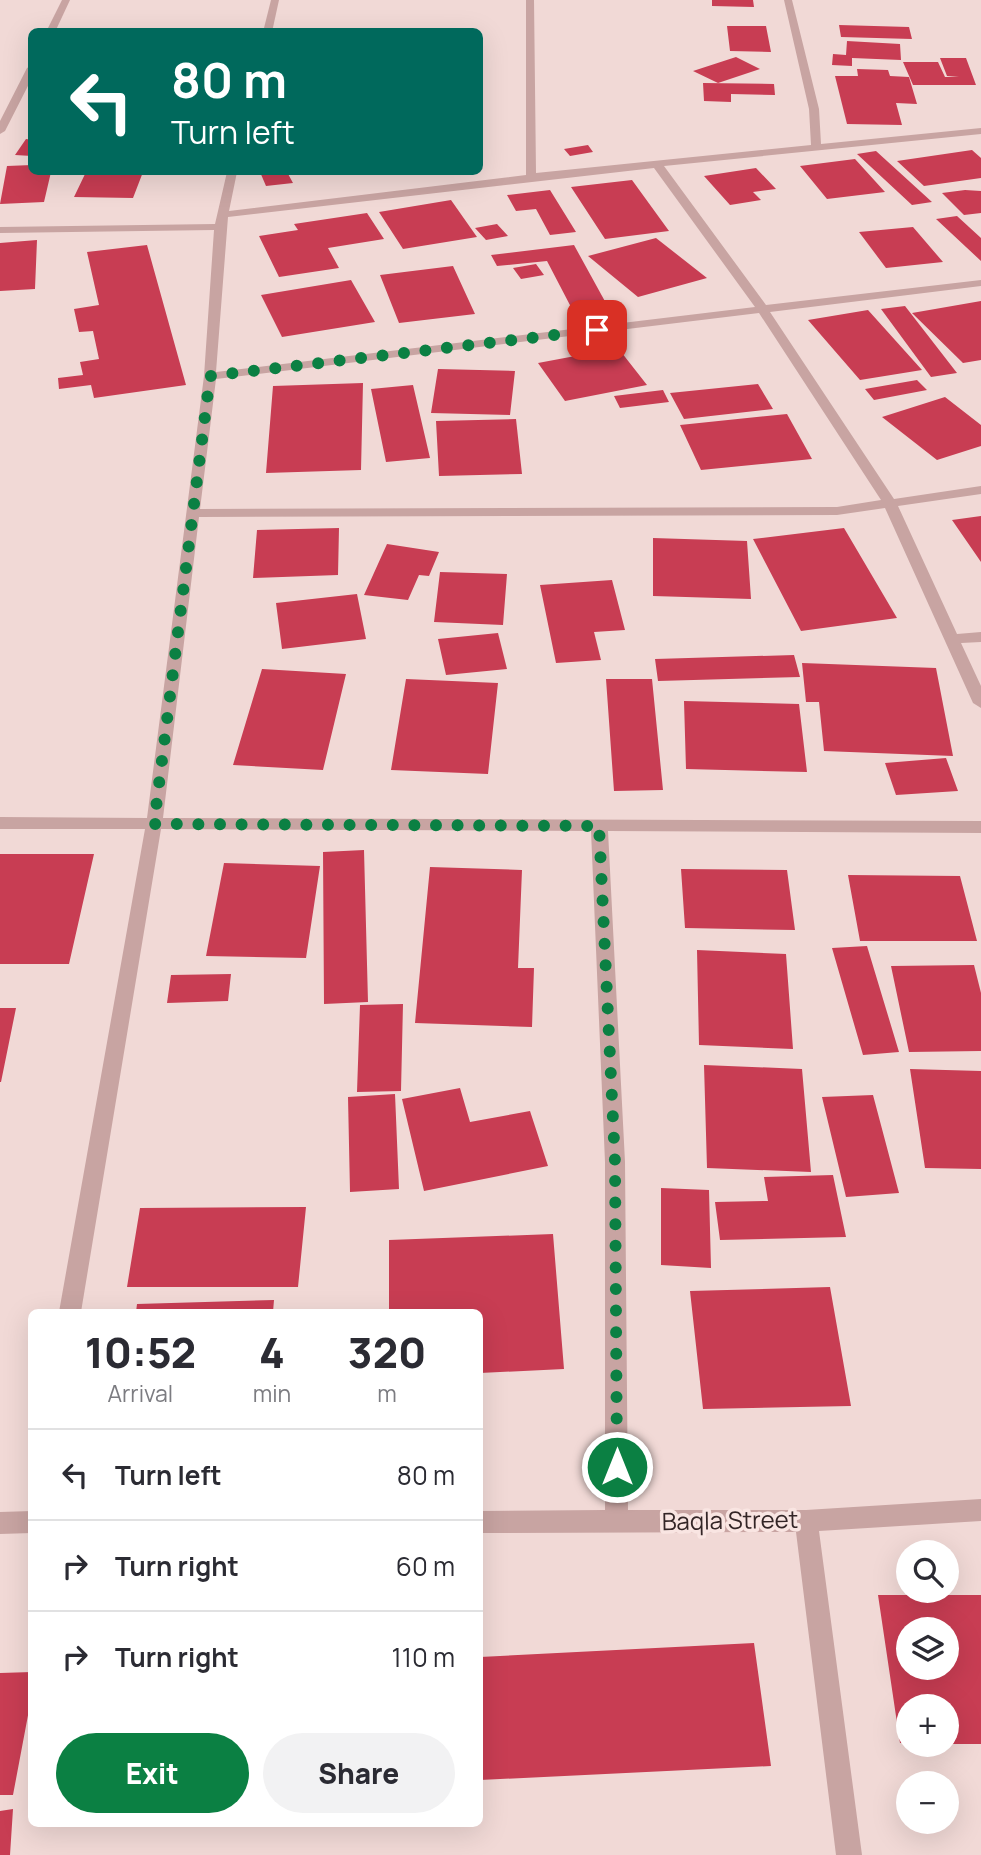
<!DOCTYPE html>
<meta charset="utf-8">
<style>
:root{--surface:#fff;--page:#f2f2f3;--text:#2b2b33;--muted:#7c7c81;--line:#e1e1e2;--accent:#0b8043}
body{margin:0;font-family:Manrope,sans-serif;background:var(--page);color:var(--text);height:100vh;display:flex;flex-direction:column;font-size:26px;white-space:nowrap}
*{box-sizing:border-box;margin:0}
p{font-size:23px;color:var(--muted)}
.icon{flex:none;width:38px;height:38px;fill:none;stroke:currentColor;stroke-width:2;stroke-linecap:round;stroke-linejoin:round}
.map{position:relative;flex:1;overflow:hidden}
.panel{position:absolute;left:28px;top:1309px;width:455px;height:518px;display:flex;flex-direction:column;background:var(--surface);border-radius:10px;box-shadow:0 7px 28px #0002}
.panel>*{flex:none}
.top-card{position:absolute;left:28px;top:28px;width:455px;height:147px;border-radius:10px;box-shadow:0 7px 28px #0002;background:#00695c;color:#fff;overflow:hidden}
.buttons{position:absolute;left:896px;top:1540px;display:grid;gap:14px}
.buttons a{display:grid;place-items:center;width:63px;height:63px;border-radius:50%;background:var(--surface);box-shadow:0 7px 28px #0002;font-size:35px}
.pin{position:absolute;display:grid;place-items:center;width:60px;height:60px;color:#fff;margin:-30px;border-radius:14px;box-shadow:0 4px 10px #0006}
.me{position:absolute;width:77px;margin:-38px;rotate:0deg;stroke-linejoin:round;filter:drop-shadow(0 0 5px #0008)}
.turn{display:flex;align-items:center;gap:24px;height:147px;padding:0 28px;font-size:32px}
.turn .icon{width:91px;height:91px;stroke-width:2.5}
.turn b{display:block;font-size:49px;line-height:60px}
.eta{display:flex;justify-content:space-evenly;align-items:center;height:119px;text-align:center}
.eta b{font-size:42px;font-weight:800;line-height:49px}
.action{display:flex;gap:14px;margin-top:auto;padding:14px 28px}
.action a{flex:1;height:80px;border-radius:42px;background:var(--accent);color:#fff;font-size:28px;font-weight:800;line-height:80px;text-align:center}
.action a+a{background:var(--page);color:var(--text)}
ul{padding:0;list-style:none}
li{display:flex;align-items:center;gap:21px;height:91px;padding:0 28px;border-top:2px solid var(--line)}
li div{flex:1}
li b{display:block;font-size:26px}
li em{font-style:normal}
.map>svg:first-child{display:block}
</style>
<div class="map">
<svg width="981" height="1855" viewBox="0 0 981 1855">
<rect width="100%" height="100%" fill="#f1d9d6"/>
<!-- building -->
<path fill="#c83d53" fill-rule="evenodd" d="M712,0H753L754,7L712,6Z
M839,25L909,27L912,39L841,37Z
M727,26H766L771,52L730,51Z
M847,41L900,44L901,60L852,58V66L832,65L833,54L846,55Z
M736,57L760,69L718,83L693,71Z
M940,58H966L976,85H913L903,62H938L945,77H959L947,76Z
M857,69L888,70L890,76L909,77L917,104L896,103L902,125L847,124L835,76H858Z
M703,83L774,84L775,95L731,94V102L704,101Z
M26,139L32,140V156L15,155Z
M588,145L593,152L570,156L564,149Z
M972,150L981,158V178L924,186L897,161Z
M876,151L932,202L912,205L857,154Z
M855,159L885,192L827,199L800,166Z
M32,165V172H51L44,202L0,204L7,166Z
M756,168L776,189L753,192L761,200L730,205L704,176Z
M86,172H143L133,198L74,197Z
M260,172H287L293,183L266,186Z
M632,180L669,231L605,239L571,187Z
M550,190L576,232L550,235L536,209L516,211L507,195Z
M965,190L981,191V213L964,215L942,193Z
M451,200L477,237L403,249L379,212Z
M367,213L384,239L328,248L339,268L279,277L259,236L298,230L294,224Z
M957,216L981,238V261L936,219Z
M497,224L508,236L486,240L475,228Z
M913,227L943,262L886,268L859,232Z
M656,238L707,278L638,297L588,256Z
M37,240L35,289L0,291V243Z
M147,245L186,385L94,398L91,385L59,389L58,378L83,375L80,362L99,359L93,331L79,332L74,309L99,305L87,252Z
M574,245L607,305L572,309L547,261L497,266L491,255Z
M536,264L544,275L521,279L513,268Z
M453,266L475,314L399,323L380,275Z
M351,280L375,322L282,337L261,295Z
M981,301V360L963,363L912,313Z
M905,306L957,373L931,377L881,309Z
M868,310L922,370L860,380L808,320Z
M618,348L647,385L565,401L538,363Z
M438,369L515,371L510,415L431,413Z
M917,380L927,390L874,400L865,389Z
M363,383L361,470L266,473L273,386Z
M758,384L773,409L684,419L670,393Z
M413,385L430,458L386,462L371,389Z
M663,390L669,402L620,408L614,396Z
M945,397L981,425V446L937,460L882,417Z
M787,414L812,459L701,470L680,425Z
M516,419L522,474L439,476L436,421Z
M981,516V562L952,520Z
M339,528L338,575L253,578L257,530Z
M844,528L897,618L801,631L753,539Z
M653,538L747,541L751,599L653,596Z
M387,544L439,552L429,576L419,575L408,600L364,595Z
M440,572L507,574L503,625L434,622Z
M612,580L625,630L594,632L601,660L556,663L540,585Z
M357,594L366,639L282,649L276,603Z
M498,633L507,669L446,675L438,639Z
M794,655L800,677L658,681L655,659Z
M802,663L936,668L953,756L824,751L819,702H806Z
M262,669L346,674L323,770L233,765Z
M406,679L498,683L488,774L391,770Z
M606,679H652L663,790L614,791Z
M684,701L799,704L807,772L686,769Z
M946,758L958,791L896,795L885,763Z
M364,850L368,1002L324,1004L323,852Z
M0,854H94L69,964H0Z
M224,863L320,866L306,958L206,956Z
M430,867L522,870L518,968H534L532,1027L415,1023Z
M681,869L787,870L795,930L685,928Z
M848,875L960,876L977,941H860Z
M867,946L899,1052L863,1055L832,948Z
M697,950L786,954L793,1049L699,1045Z
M974,965L981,993V1051L909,1052L891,966Z
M231,974L228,1001L167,1003L171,975Z
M403,1004L401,1091L357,1092L360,1005Z
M0,1008H16L1,1082H0Z
M704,1065L802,1069L811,1172L707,1168Z
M910,1069L981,1071V1169L925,1168Z
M460,1088L470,1122L530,1111L548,1166L424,1191L402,1099Z
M395,1094L399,1189L350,1192L348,1097Z
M873,1095L899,1193L846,1197L822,1097Z
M833,1175L846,1237L720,1240L715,1202L768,1201L764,1177Z
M661,1188L709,1190L711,1268L661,1265Z
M306,1207L298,1287H127L140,1208Z
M553,1234L564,1369L480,1373V1312H389V1240Z
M830,1287L851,1406L703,1409L690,1291Z
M274,1300L273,1312H136L137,1304Z
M878,1595H981V1744H947V1706H908V1743H900ZM908,1629H947V1668H908Z
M754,1643L771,1766L480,1780V1657Z
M32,1672V1694L13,1795H0V1673Z
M13,1809L10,1855H0V1811Z"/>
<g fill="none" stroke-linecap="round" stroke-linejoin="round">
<!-- minor -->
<path fill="#c8a4a2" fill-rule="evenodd" d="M62,0H70L55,32H46Z
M271,0H279L272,32H263Z
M526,0H534L536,173L811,145L809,109L784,0H792L819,109L821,144L981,128V134L664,166L766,305L981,280V286L770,312L894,499L981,486V494L898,506L957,634L981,632V642L961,643L981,686V708L973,703L885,508L837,515L199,517L163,818L981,821V833L608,831L625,1162L628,1510H806L981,1499V1521L819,1531L862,1855H836L796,1532L480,1533V1511L605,1510V1162L591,831L161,829L81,1312H59L145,829H0V817L147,818L204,376L214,230L0,233V227L215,224L227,172H237L229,211L526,175ZM654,168L755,307L216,372L228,217ZM759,313L881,500L837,507L200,509L216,379Z
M32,65V78L5,131L0,134V121L27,68Z
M32,1511V1533L0,1534V1512Z"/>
</g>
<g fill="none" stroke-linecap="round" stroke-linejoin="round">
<!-- route -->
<path stroke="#0b8043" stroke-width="12" stroke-dasharray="0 21.6" d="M597,330L210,376L154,824L599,826L615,1162L617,1467"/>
</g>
<g text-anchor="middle" stroke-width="7" stroke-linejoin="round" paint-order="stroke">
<!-- near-street labels -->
<g font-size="24" fill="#332526" stroke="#f9e5e2">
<text transform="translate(730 1521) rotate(-1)" y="8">Baqla Street</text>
</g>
</g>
</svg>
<div class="buttons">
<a><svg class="icon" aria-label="search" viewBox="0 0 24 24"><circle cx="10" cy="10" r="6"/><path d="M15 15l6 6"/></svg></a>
<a><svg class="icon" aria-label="layers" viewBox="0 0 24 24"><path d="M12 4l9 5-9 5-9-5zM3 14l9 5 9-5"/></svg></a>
<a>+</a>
<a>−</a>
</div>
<div class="pin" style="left:597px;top:330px;background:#d93025"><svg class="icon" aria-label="arrive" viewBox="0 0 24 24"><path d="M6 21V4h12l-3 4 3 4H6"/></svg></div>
<svg class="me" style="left:617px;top:1467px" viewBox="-20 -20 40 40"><circle r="17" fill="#0b8043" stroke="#fff" stroke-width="3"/><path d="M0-11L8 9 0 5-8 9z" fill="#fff"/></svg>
<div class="top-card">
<div class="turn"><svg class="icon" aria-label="left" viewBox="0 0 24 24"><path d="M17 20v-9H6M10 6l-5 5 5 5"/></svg><div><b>80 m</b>Turn left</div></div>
</div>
<section class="panel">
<div class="eta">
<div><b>10:52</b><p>Arrival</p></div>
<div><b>4</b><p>min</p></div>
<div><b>320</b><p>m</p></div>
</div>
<ul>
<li><svg class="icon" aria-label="left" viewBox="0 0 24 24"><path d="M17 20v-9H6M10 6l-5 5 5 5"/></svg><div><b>Turn left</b></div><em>80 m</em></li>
<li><svg class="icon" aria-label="right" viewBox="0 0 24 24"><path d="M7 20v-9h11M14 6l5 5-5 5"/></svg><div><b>Turn right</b></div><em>60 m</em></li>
<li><svg class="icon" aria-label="right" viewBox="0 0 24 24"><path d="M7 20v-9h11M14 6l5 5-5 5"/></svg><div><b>Turn right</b></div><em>110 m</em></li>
</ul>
<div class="action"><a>Exit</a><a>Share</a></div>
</section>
</div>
